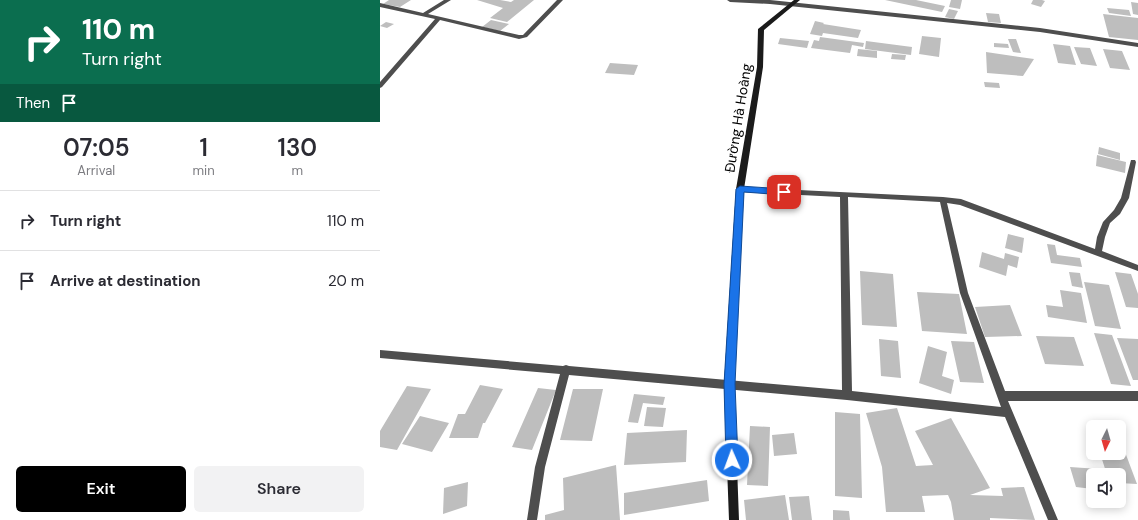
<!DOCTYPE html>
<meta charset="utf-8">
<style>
:root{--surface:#fff;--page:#f2f2f3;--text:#2b2b33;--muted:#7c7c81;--line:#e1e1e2;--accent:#000}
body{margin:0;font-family:"DM Sans",sans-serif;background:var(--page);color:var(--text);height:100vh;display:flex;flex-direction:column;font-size:15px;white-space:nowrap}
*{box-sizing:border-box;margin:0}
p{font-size:13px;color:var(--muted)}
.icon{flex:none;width:22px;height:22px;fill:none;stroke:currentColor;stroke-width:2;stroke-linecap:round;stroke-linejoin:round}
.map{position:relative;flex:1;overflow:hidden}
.side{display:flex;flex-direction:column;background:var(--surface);width:380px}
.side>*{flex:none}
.top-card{background:#0b6e4f;color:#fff;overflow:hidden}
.needle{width:26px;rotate:185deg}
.tools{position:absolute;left:706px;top:420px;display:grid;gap:8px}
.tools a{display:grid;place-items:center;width:40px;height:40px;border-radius:6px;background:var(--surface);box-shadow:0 2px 10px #0003;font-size:20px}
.pin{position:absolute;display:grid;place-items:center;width:34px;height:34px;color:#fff;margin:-17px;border-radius:8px;box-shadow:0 2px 6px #0006}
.me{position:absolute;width:44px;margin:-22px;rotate:358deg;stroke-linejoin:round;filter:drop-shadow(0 0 3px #0008)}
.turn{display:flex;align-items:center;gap:14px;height:84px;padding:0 16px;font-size:18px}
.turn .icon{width:52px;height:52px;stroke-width:2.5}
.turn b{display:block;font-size:28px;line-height:34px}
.then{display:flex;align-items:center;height:38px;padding:0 16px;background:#0003;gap:8px;font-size:15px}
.eta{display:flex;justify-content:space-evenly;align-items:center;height:68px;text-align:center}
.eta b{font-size:24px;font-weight:600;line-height:28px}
.cta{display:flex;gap:8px;margin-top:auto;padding:8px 16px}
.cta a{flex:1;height:46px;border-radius:6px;background:var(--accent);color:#fff;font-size:16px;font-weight:600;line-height:46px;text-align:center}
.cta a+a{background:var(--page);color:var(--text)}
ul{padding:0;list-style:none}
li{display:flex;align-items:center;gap:12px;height:60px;padding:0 16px;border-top:1px solid var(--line)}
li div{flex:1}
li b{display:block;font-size:15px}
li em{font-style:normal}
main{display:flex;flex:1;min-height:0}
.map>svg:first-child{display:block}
</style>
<main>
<section class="side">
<div class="top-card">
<div class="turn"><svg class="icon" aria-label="right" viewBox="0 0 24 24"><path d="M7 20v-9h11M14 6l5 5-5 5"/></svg><div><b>110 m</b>Turn right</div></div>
<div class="then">Then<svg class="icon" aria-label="arrive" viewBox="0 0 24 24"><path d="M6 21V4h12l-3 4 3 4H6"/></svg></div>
</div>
<div class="eta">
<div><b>07:05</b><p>Arrival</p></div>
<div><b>1</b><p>min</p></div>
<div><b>130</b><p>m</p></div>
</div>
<ul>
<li><svg class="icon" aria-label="right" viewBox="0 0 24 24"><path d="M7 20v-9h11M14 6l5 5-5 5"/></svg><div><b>Turn right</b></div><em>110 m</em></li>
<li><svg class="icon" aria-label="arrive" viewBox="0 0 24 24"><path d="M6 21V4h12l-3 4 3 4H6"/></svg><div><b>Arrive at destination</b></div><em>20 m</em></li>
</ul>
<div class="cta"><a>Exit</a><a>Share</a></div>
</section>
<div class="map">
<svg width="758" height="520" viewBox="0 0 758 520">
<rect width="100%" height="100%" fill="#fff"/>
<!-- building -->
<path fill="#bebebe" d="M9,0H31L20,7L3,4Z
M97,0H120L131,2L134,0H154L127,22L110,18L123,8Z
M505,0H536L565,6L562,12Z
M571,0H582L580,9L569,7Z
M653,0H662L665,1L661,7L651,4Z
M751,2L758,3V15L753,14Z
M727,8L749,10L751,16L729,13Z
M569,9L578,11L574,19L565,17Z
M606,13L619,14L621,23L608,22Z
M723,14L758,18V40L729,37Z
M111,20L129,24L120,31L102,27Z
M435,21L444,23L443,24L481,30L478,38L443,33L442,36L430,34Z
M6,22L14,24L7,28L0,26Z
M542,36L561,38L559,57L539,54Z
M440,37L484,43L483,47L472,45L470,53L431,48L434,40L439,41Z
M400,38L429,41L427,48L398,44Z
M628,39H636L641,53L633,52Z
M486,41L532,47L531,55L485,49Z
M614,43L628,44L629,48L614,47Z
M673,44L690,46L696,65L678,63Z
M694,47L710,48L717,66L701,64Z
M478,49L497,51V58L477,56Z
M723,49L742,51L750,70L730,68Z
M606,52L654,59L643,76L607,73Z
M512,54L526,55L525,60L511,59Z
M230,63L258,65L254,75L225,73Z
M604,82L619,83L620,88L605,87Z
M719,147L740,153V160L718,154Z
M717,155L746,162L745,173L716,166Z
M628,234L644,238L642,253L625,248Z
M667,244L675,245L677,255L700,258L702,267L671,263Z
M602,252L624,259L625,253L639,257L637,268L628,265L626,276L599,267Z
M480,271L513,274L517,327L482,325Z
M689,272L700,273L703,288L692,286Z
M735,272L751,274L758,294V308L746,307Z
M704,282L729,285L741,329L715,326Z
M680,290L701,293L707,323L668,317L666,305L683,307Z
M537,292L579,294L587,334L542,331Z
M630,305L642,336L605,337L595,307Z
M714,333L732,335L751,386L731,384Z
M656,336L694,337L704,366L665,364Z
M737,338L758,339V380H753Z
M499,339L518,341L521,378L501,376Z
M571,341L594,342L604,383L580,382Z
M548,346L567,352L562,376L574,380L571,394L539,383Z
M100,385L123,389L105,423H103L98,438H69L78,414H85Z
M27,386L51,389L17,450L0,447V431Z
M158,388L176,390L152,450L132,447Z
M193,389H223L212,441L180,440Z
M254,394L285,397L283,405L263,403L258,423L248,422Z
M267,407L286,408L283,427L264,426Z
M517,408L536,466L553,465L535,431L571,418L610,488L590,495L623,496L621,488L644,487L655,520L610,518V520H574L571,502L568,495L542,496L545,512H506L502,467L486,413Z
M455,412L480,414L482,498L455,496Z
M40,416L69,423L52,452L22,444Z
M370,426L390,427L388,486L367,485Z
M307,430L306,462L244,465L247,433Z
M414,433L417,454L394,456L392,435Z
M739,436L757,484L739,483V475H727L720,453H739Z
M236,465L240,520H165V515L184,510L183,478Z
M690,467L719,469L721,475H713V489L696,487Z
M327,480L329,501L244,515V493Z
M88,482L87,506L63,514L64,488Z
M405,495L409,520H366L364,500Z
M429,496L432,520H412L409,497Z
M453,510L469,511L470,520H453Z"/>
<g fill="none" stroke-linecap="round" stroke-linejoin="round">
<!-- street -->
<path fill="#4e4e4e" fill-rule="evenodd" d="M64,0H71L48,14L139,35H143L177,0H183L147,37L139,39L60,20L2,87L0,88V82L55,19L0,7V3L43,13Z
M347,0H390L660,28L758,43V47L660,32L390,4L350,2Z
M751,160H755L756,162L749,198L740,214L730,223L725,237L722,251L758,265V271L580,205L567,203L588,293L625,391H758V401H628L678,520H668L625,417L467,400L189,375L165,467L157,520H147L155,467L180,374L0,358V350L183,366L186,365L189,366L462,390L460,197L360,192L356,189L357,187L563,197L581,199L715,249L717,237L723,222L734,210L741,198ZM468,197L560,202L580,293L621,407L472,391Z"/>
<!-- secondary -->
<path fill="#1b1b1b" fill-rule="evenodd" d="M414,0H420L384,30L383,67L364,189L354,385L359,520H349L344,385L356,189L377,67L378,29Z"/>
</g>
<!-- route -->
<path fill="#1a73e8" stroke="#114b97" d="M360,186L404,189L409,192L404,195L364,192L355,384L358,460L356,464L352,466L348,464L346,460L344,384L356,189Z"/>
<g text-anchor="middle" stroke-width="3" stroke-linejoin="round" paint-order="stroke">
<!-- street labels -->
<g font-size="14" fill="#000" stroke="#fff">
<text transform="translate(358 118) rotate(-81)" y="5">Đường Hà Hoàng</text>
</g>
</g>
</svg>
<div class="tools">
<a><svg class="needle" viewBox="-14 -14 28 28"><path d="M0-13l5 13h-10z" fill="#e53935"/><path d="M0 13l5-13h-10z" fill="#7c7c81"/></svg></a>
<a><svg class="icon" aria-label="sound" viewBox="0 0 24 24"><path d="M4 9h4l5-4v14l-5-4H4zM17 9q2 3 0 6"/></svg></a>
</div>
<div class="pin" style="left:404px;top:192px;background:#d93025"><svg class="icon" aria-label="arrive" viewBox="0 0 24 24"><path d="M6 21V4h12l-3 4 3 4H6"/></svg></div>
<svg class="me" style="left:352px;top:460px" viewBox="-20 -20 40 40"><circle r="17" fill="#1a73e8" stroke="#fff" stroke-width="3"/><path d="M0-11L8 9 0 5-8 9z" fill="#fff"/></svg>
</div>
</main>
